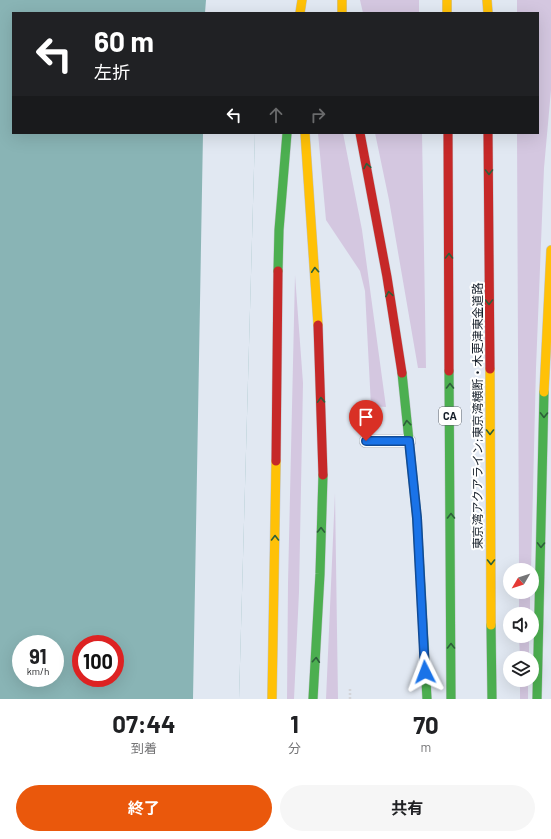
<!DOCTYPE html>
<html lang="ja">
<meta charset="utf-8">
<style>
:root{--surface:#fff;--page:#f6f6f6;--text:#202124;--muted:#757577;--accent:#ea580c}
body{margin:0;font-family:Barlow,"Noto Sans JP",sans-serif;background:var(--page);color:var(--text);height:100vh;display:flex;flex-direction:column;font-size:15px;white-space:nowrap}
*{box-sizing:border-box;margin:0}
p{font-size:13px;color:var(--muted)}
.icon{flex:none;width:22px;height:22px;fill:none;stroke:currentColor;stroke-width:2;stroke-linecap:round;stroke-linejoin:round}
.map{position:relative;height:699px;overflow:hidden}
.panel{display:flex;flex-direction:column;background:var(--surface);flex:1}
.panel>*{flex:none}
.top-card{position:absolute;left:12px;top:12px;width:527px;height:122px;border-radius:0px;box-shadow:0 4px 16px #0002;background:#202124;color:#fff;overflow:hidden}
.needle{width:26px;rotate:231deg}
.fabs{position:absolute;left:503px;top:563px;display:grid;gap:8px}
.fabs a{display:grid;place-items:center;width:36px;height:36px;border-radius:50%;background:var(--surface);box-shadow:0 4px 16px #0002;font-size:20px}
.speed{position:absolute;left:12px;top:635px;display:flex;gap:8px;font-size:20px;font-weight:700;text-align:center}
.speed>*{display:grid;place-content:center;width:52px;height:52px;border-radius:50%;background:var(--surface);box-shadow:0 4px 16px #0002;line-height:1}
.speed small{font-size:10px;font-weight:400}
.speed .limit{border:6px solid #d22;background:#fff;color:#111}
.pin{position:absolute;display:grid;place-items:center;width:34px;height:34px;color:#fff;margin:-41px -17px;border-radius:50% 50% 50% 0;rotate:-45deg;box-shadow:0 0 4px #0007}
.pin .icon{rotate:45deg}
.me{position:absolute;width:44px;margin:-22px;rotate:357deg;stroke-linejoin:round;filter:drop-shadow(0 0 3px #0008)}
.turn{display:flex;align-items:center;gap:14px;height:84px;padding:0 16px;font-size:18px}
.turn .icon{width:52px;height:52px;stroke-width:2.5}
.turn b{display:block;font-size:28px;line-height:34px}
.lanes{display:flex;align-items:center;height:38px;padding:0 16px;background:#0003;justify-content:center;gap:20px;direction:ltr}
.lanes .off{opacity:.35}
.eta{display:flex;justify-content:space-evenly;align-items:center;height:68px;text-align:center}
.eta b{font-size:24px;font-weight:700;line-height:28px}
.cta{display:flex;gap:8px;margin-top:auto;padding:8px 16px}
.cta a{flex:1;height:46px;border-radius:24px;background:var(--accent);color:#fff;font-size:16px;font-weight:700;line-height:46px;text-align:center}
.cta a+a{background:var(--page);color:var(--text)}
.map>svg:first-child{display:block}
</style>
<div class="map">
<svg width="551" height="699" viewBox="0 0 551 699">
<rect width="100%" height="100%" fill="#e1e8f2"/>
<!-- green -->
<path fill="#d4c7e0" d="M360,0H419V13H363Z
M517,0H551V90L544,168L536,368L531,570H519L517,133H538V13H517Z
M318,133H343L362,230L386,407L371,406L365,291L360,271L326,220Z
M375,133H422L426,368H418L389,200Z
M295,275L303,383L299,592L294,699H287L288,583Z
M335,493L338,699H326Z
M519,592H530V614H519Z
M519,636H529V658H520Z
M520,680H528V699H520Z"/>
<!-- water -->
<path fill="#89b4b5" fill-rule="evenodd" d="M0,0H258V13H13V133H255L239,699H0ZM21,644H55V678H21ZM81,644H115V678H81Z"/>
<!-- pier -->
<path fill="#e1e8f2" d="M206,0H258V13H205Z
M203,133H255L239,699H193Z"/>
<g fill="none" stroke-linecap="round" stroke-linejoin="round">
<defs>
<path id="lane" d="M366,441H409"/>
<path id="fast" d="M278,271L279,230L287,133
M449,371L451,699
M402,373L417,518L427,699
M491,625L492,699
M313,699L320,574L323,475
M537,699L544,392"/>
<path id="slow" d="M342,0V13
M447,0V13
M487,0L488,13
M300,13L302,0
M305,133L318,325
M490,369L491,625
M544,392L551,250
M272,699L276,461"/>
<path id="jam" d="M360,133L387,277L402,373
M448,133L449,371
M488,133L490,369
M318,325L323,475
M276,461L278,271"/>
</defs>
<!-- lane casing -->
<use href="#lane" stroke="#a6adb7" stroke-width="14"/>
<!-- fast casing -->
<use href="#fast" stroke="#c1c5cb" stroke-width="10"/>
<!-- slow casing -->
<use href="#slow" stroke="#c1c5cb" stroke-width="10"/>
<!-- jam casing -->
<use href="#jam" stroke="#c1c5cb" stroke-width="10"/>
<!-- path -->
<path stroke="#d3d4d8" stroke-width="2.5" stroke-dasharray="2 2" stroke-linecap="butt" d="M350,699V689"/>
<!-- lane -->
<use href="#lane" stroke="#fafcfd" stroke-width="13"/>
<!-- fast -->
<use href="#fast" stroke="#4caf50" stroke-width="9"/>
<!-- slow -->
<use href="#slow" stroke="#ffc107" stroke-width="9"/>
<!-- jam -->
<use href="#jam" stroke="#c62828" stroke-width="9"/>
</g>
<!-- one-way arrows -->
<defs><path id="oneway-chevron" d="M-2-3.5L2.5 0L-2 3.5" fill="none" stroke-width="1.6" stroke-linecap="round" stroke-linejoin="round"/></defs>
<g stroke="#2d5f3a">
<use href="#oneway-chevron" transform="translate(367 166) rotate(-101)"/>
<use href="#oneway-chevron" transform="translate(489 172) rotate(90)"/>
<use href="#oneway-chevron" transform="translate(449 256) rotate(-90)"/>
<use href="#oneway-chevron" transform="translate(315 270) rotate(-94)"/>
<use href="#oneway-chevron" transform="translate(389 294) rotate(-99)"/>
<use href="#oneway-chevron" transform="translate(489 302) rotate(90)"/>
<use href="#oneway-chevron" transform="translate(450 386) rotate(-90)"/>
<use href="#oneway-chevron" transform="translate(321 400) rotate(-92)"/>
<use href="#oneway-chevron" transform="translate(544 415) rotate(91)"/>
<use href="#oneway-chevron" transform="translate(407 423) rotate(-96)"/>
<use href="#oneway-chevron" transform="translate(490 432) rotate(90)"/>
<use href="#oneway-chevron" transform="translate(451 516) rotate(-90)"/>
<use href="#oneway-chevron" transform="translate(321 530) rotate(-89)"/>
<use href="#oneway-chevron" transform="translate(275 538) rotate(-90)"/>
<use href="#oneway-chevron" transform="translate(541 545) rotate(91)"/>
<use href="#oneway-chevron" transform="translate(491 562) rotate(90)"/>
<use href="#oneway-chevron" transform="translate(451 646) rotate(-90)"/>
<use href="#oneway-chevron" transform="translate(316 660) rotate(-86)"/>
</g>
<g fill="none" stroke-linecap="round" stroke-linejoin="round">
<defs>
<path id="route" d="M366,441H409L417,518L425,672"/>
</defs>
<!-- route casing -->
<use href="#route" stroke="#114b97" stroke-width="10"/>
<!-- route -->
<use href="#route" stroke="#1a73e8" stroke-width="7"/>
</g>
<g text-anchor="middle" stroke-width="4" stroke-linejoin="round" paint-order="stroke">
<!-- shield labels -->
<rect fill="#fff" stroke="#5a6168" stroke-width="1" x="439" y="407" width="22" height="18" rx="3"/>
<g font-size="11" font-weight="bold" fill="#141d28">
<text x="450" y="420">CA</text>
</g>
<!-- street labels -->
<g font-size="12" fill="#141d28" stroke="#fff">
<text transform="translate(478 416) rotate(-90)" y="4">東京湾アクアライン;東京湾横断・木更津東金道路</text>
</g>
</g>
</svg>
<div class="fabs">
<a><svg class="needle" viewBox="-14 -14 28 28"><path d="M0-13l5 13h-10z" fill="#e53935"/><path d="M0 13l5-13h-10z" fill="#757577"/></svg></a>
<a><svg class="icon" aria-label="sound" viewBox="0 0 24 24"><path d="M4 9h4l5-4v14l-5-4H4zM17 9q2 3 0 6"/></svg></a>
<a><svg class="icon" aria-label="layers" viewBox="0 0 24 24"><path d="M12 4l9 5-9 5-9-5zM3 14l9 5 9-5"/></svg></a>
</div>
<div class="speed"><div>91<small>km/h</small></div><div class="limit">100</div></div>
<div class="pin" style="left:366px;top:441px;background:#d93025"><svg class="icon" aria-label="arrive" viewBox="0 0 24 24"><path d="M6 21V4h12l-3 4 3 4H6"/></svg></div>
<svg class="me" style="left:425px;top:672px" viewBox="-20 -20 40 40"><path d="M0-17L14 15 0 8-14 15z" fill="#1a73e8" stroke="#fff" stroke-width="4"/></svg>
<div class="top-card">
<div class="turn"><svg class="icon" aria-label="left" viewBox="0 0 24 24"><path d="M17 20v-9H6M10 6l-5 5 5 5"/></svg><div><b>60 m</b>左折</div></div>
<div class="lanes"><svg class="icon" aria-label="left" viewBox="0 0 24 24"><path d="M17 20v-9H6M10 6l-5 5 5 5"/></svg><svg class="icon off" aria-label="ahead" viewBox="0 0 24 24"><path d="M12 20V5M6 11l6-6 6 6"/></svg><svg class="icon off" aria-label="right" viewBox="0 0 24 24"><path d="M7 20v-9h11M14 6l5 5-5 5"/></svg></div>
</div>
</div>
<section class="panel">
<div class="eta">
<div><b>07:44</b><p>到着</p></div>
<div><b>1</b><p>分</p></div>
<div><b>70</b><p>m</p></div>
</div>
<div class="cta"><a>終了</a><a>共有</a></div>
</section>
